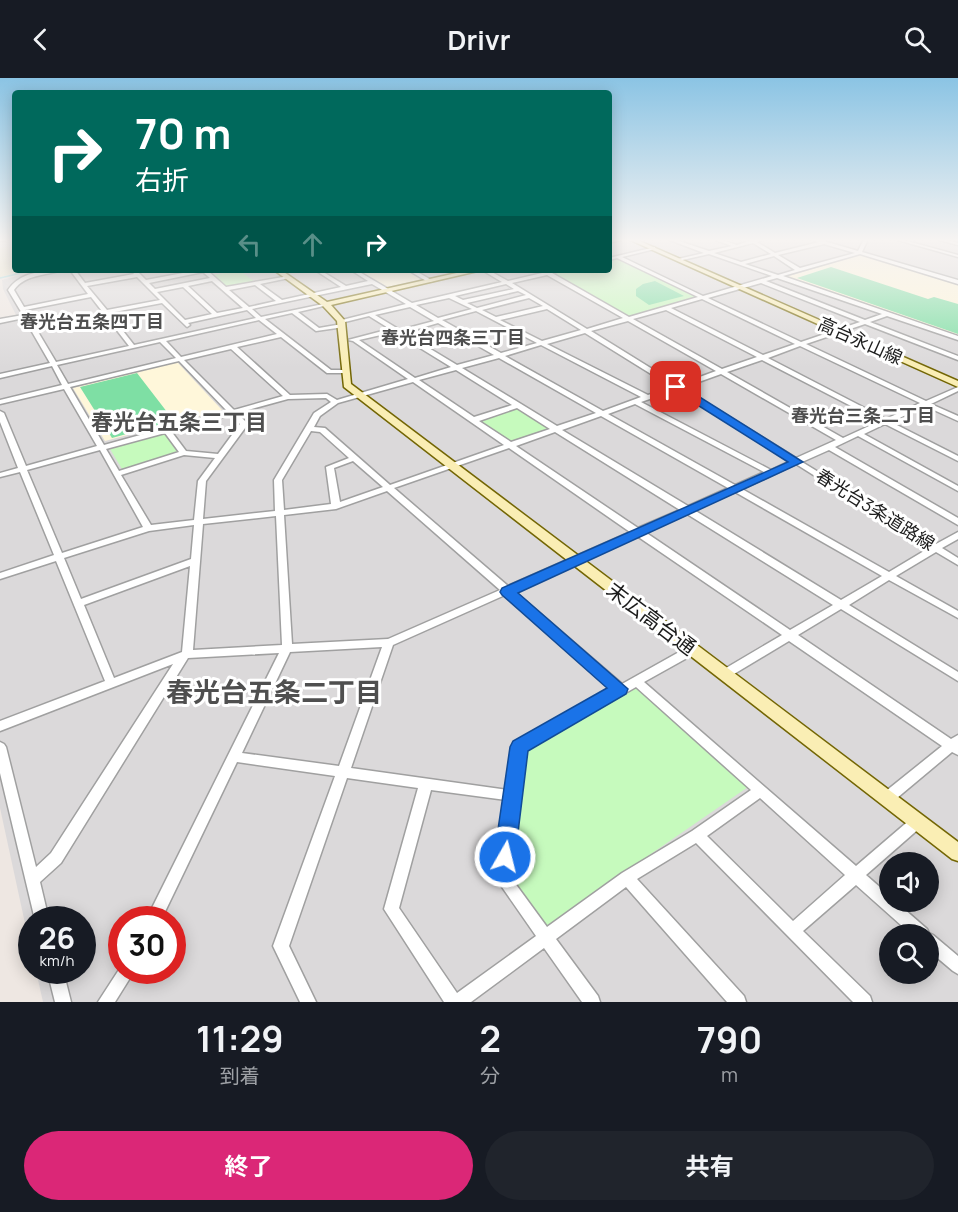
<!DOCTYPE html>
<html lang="ja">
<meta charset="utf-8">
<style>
:root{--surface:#171b24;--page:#20242c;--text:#f1f3f6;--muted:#9ea1a6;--accent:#db2777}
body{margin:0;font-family:Manrope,"Noto Sans JP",sans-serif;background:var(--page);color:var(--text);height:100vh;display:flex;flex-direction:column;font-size:22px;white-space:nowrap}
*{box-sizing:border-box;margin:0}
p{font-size:20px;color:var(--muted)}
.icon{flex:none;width:33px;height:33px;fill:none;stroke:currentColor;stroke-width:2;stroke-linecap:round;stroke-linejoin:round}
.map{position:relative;height:924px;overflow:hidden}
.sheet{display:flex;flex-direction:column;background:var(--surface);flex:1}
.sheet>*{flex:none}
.banner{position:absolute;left:12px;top:12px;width:600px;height:183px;border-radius:6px;box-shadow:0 3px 15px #0003;background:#00695c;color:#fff;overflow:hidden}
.buttons{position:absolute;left:879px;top:774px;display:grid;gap:12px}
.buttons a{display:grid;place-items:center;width:60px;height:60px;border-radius:50%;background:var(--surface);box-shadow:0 3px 15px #0003;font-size:30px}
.speed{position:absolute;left:18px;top:828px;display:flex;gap:12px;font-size:30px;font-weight:700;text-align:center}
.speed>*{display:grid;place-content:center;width:78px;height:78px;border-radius:50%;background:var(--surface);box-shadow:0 3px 15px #0003;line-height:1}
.speed small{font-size:15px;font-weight:400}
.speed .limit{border:9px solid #d22;background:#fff;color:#111}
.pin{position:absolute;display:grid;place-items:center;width:51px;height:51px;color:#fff;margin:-26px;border-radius:12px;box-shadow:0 3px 9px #0006}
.me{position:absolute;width:66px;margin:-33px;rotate:8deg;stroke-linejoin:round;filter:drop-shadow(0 0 4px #0008)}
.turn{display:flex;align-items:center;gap:21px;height:126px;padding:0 24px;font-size:27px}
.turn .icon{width:78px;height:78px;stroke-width:2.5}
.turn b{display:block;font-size:42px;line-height:51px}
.lanes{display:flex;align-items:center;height:57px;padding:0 24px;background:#0003;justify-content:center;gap:30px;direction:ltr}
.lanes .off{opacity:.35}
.eta{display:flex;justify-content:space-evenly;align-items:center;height:102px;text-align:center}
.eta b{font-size:36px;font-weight:700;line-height:42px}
.primary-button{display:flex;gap:12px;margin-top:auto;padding:12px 24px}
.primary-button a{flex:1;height:69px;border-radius:36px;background:var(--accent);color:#fff;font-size:24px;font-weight:700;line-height:69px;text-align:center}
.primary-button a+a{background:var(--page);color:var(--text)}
header{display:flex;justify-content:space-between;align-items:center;height:78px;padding:0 24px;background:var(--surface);font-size:27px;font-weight:700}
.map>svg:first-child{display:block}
</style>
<header><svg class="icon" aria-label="back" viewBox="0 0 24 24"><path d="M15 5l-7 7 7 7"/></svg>Drivr<svg class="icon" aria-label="search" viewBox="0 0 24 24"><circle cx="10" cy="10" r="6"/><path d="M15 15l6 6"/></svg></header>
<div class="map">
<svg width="958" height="924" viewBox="0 0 958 924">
<rect width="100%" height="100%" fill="#eee7e2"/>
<!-- residential -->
<path fill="#dbd9da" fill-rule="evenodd" d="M609,161H958V924H43L36,893L82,892V842H32L31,873L0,730V241L16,237L3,211L2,202L40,192H609ZM890,784H928V824H890ZM122,842H172V892H122ZM890,856H928V896H890Z"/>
<!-- education -->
<path fill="#fff7da" d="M860,177L958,205V258L786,199Z
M358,192H405L422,201L387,209Z
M175,284L178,285L222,332L105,363L73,310Z"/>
<!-- farmland -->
<path fill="#ede8cd" d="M15,167V192H27L0,199V170Z"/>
<!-- park -->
<path fill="#c6fabd" d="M617,179L699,219L628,239L550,195L563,192H609V181Z
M239,192L255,204L228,210L213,197Z
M518,329L550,350L508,364L477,342Z
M164,355L179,375L122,391L110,371Z
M632,606L748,709L545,849L509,800L524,667Z"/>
<!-- pitch -->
<path fill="#7edfa4" d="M831,189L928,221L934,219L958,226V256L797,200Z
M655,203L684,218L649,227L636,218V211L643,206Z
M137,295L174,343L112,360L80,309Z"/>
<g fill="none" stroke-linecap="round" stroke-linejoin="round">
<!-- stream -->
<path stroke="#a1dcdd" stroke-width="1.5" d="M0,200L34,192"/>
<defs>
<path id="street" d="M0,161H11L0,163Z
M667,161H673L709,173L732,168L713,161H719L737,167L752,162L767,161L757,164L775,175L819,164L811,161H817L858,173L864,161H868L862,174L958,202V206L860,176L783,198L958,258V262L887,238L870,244L958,278V282L865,246L806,266L926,323L958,309V313L931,326L958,338V343L925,328L891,344L958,378V383L885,346L864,356L958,408V413L858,358L835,369L958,440V447L829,372L802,384L936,466L958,454V461L942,470L958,480V487L936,474L896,498L958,533V540L889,502L849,527L958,594V603L841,531L798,557L951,661L958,657V677L952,674L891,725L886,727L881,725L880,721L881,717L942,668L789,563L729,599L725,600L721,599L719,596L721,593L782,557L637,458L514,513L622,606L688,569H696L697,572L696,575L644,604L856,788L912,740L917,738L922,740L924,744L922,748L866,797L890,818V824H896L927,851L929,855L933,857L958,878V896L953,893L928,872V856H911L856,807L803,853L870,918L872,924H853L696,765L637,801L744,918L746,924H727L626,809L556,861L598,918L600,924H582L544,870L471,924H444L384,831L418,710L347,700L289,868L316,924H300L273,868L335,698L237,684L161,842H146L279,575L188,580L61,785L40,804L49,842H35L0,695V664L4,666L6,669L36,789L51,775L173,586L0,653V643L105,603L56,483L0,501V495L54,477L20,394L0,399V395L18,390L0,344V333L4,335L26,388L97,368L64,311L0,326V322L62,307L52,288L0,300V296L50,285L24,240L0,245V241L23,237L8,212C19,195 43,192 61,192C46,198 25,196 14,212L24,229L88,216L70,192H75L85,205L134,196L131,192H136L146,202L199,192H209L208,193L226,209L289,198V200L260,206L282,222L341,209L315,192H320L346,208L368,203L351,192H356L412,225L502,204L482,192H488L508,203L555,192H563L552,195L629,239L698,219L617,180L609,182V180L655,169V171L622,179L703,218L772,198L709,176L678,183V181L704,175ZM753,165L771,176L741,184L714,175ZM824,166L855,175L800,190L778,177ZM774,178L795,192L778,197L745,186ZM203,194L210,200L155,211L149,205ZM547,197L623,240L587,251L512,205ZM137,199L160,222L107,232L87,208ZM777,200L882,236L865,242L766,203ZM212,203L243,230L217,235L188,208ZM761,205L860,244L801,264L708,220ZM372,206L406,226L338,243L341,245L369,238L390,251L348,262L353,263L408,301L337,322L327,316L290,317L237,269L281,259L327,295H348L349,294L346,292H331L265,241L292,235L316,253L344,249L345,248L342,246L319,250L298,234L328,227V225L261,239L252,231ZM506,206L514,211L463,222L455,218ZM255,207L276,223L249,229L229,212ZM183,209L212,236L185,242L157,214ZM518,213L526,217L477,230L467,225ZM91,219L129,268L56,284L25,232ZM449,220L472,231L438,240L416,227ZM529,220L543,228L496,239L482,232ZM702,221L795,266L763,277L671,230ZM162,225L187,249L190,247L188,245L247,232L256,240L134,267L109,235ZM410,229L434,243L400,252L375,237ZM547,231L581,252L542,263L500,242ZM666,232L757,279L722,291L633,241ZM476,233L537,265L501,275L442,242ZM259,242L277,256L181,279L166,263ZM628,243L716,293L678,307L591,253ZM438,245L494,277L457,287L404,255ZM394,254L451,289L415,300L359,262ZM585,255L672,309L648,317L547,266ZM160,264L176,280L68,306L57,287ZM541,267L641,319L603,333L505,278ZM800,268L920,325L886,341L768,280ZM231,271L283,318L234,332L184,282ZM499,280L596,335L557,348L462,290ZM762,282L880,343L843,360L727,294ZM179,283L227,333L104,367L70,309ZM456,292L512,327L474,339L419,302ZM721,296L836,362L796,380L682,310ZM413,304L504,367L390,407L325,350L314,349L320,338L338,325ZM676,312L790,383L771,392L641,324ZM326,320L331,324L314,335L274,402L275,433L203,441L206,403L248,346L237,335L288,321ZM635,326L764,394L735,407L608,336ZM517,330L550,351L511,364L479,343ZM231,337L240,346L218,376L186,373L171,353ZM601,338L728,410L688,428L562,352ZM311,353L320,354L349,380L326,389L331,426L284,432L282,402ZM555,354L680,432L638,450L516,368ZM165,355L179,374L119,393L106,371ZM509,370L630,454L508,508L394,410ZM100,372L143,449L62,475L27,392ZM184,377L215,380L198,403L194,442L151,447L121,397ZM353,383L383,409L340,424L334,390ZM796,386L929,470L889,494L742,411ZM387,413L500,512L388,561L292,566L284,437L336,431ZM735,414L882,498L841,522L694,432ZM687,436L833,527L790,552L645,454ZM276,438L282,567L193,572L203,446ZM194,447L191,481L81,521L64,480L149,453ZM190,488L182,574L114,600L84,527ZM505,517L613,611L516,666L514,669L508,712L351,690L393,567ZM382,569L339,688L242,675L290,574ZM636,609L751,712L692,753L622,795L547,849L509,797L526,672ZM431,712L506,722L495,799L536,858L457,915L399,830ZM760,720L845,797L793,843L707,758Z
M894,161H900L958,177V179Z
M935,161H942L958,165V167Z
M408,192H414L433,203L428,204Z
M122,887V892H135L115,924H98Z
M47,892H63L71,924H55Z"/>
<path id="secondary" d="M609,161H623L609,165Z
M628,161H635L958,303V309Z
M274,192H281L327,224L470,192H482L331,227L345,243L351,306L958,764V783L952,781L344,309L337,243L323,228Z"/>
</defs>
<!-- street casing -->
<use href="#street" stroke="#a0a0a0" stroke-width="3"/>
<!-- secondary casing -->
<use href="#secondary" stroke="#736604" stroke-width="3"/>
<!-- street -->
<use href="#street" fill="#fff" fill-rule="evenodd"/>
<!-- secondary -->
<use href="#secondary" fill="#faeeb4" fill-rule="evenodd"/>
</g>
<!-- sky -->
<linearGradient id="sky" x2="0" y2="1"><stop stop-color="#8bc4e4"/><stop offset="0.56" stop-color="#f7f4f2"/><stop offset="1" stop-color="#f7f4f2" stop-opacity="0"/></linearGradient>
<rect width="958" height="290" fill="url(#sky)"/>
<!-- route -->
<path fill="#1a73e8" stroke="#114b97" stroke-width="1.5" d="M672,306H679L803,384L518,515L628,611L626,616L528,673L515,779L512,785L505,788L498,785L494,779L510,669L513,663L607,610L502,517L500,514L502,510L788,384L672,311Z"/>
<g text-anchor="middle" stroke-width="6" stroke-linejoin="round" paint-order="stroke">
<!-- far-neighbourhood labels -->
<g font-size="18" font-weight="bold" fill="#4f4f4f" stroke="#fff">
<text x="92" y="250">春光台五条四丁目</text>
<text x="453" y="266">春光台四条三丁目</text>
<text x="863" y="344">春光台三条二丁目</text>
</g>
<!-- far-street labels -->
<g font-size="18" fill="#1c1c1c" stroke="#fff">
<text transform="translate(860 263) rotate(24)" y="6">高台永山線</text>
<text transform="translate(875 432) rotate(32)" y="6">春光台3条道路線</text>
</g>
<!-- street labels -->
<g font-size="21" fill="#1c1c1c" stroke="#fff">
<text transform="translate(651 541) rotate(37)" y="7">末広高台通</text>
</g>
<!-- neighbourhood labels -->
<g font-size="22" font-weight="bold" fill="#4f4f4f" stroke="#fff">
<text x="179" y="352">春光台五条三丁目</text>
</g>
<!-- near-neighbourhood labels -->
<g font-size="27" font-weight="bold" fill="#4f4f4f" stroke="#fff">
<text x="274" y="624">春光台五条二丁目</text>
</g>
</g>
</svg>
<div class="buttons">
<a><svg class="icon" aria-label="sound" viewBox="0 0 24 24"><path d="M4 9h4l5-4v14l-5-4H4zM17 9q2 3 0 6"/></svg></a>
<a><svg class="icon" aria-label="search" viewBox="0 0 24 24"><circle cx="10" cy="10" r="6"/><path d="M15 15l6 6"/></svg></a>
</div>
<div class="speed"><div>26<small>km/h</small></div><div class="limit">30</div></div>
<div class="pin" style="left:676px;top:309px;background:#d93025"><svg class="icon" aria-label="arrive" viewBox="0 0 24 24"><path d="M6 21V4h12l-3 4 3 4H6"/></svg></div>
<svg class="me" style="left:505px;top:779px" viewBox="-20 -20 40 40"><circle r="17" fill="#1a73e8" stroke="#fff" stroke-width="3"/><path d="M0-11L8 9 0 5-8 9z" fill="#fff"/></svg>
<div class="banner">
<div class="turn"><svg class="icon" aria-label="right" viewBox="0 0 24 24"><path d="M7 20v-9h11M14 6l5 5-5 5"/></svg><div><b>70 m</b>右折</div></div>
<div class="lanes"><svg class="icon off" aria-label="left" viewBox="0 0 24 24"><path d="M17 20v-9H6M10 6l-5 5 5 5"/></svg><svg class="icon off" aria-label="ahead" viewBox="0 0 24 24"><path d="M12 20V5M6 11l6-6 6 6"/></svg><svg class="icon" aria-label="right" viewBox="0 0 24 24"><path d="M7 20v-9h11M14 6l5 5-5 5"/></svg></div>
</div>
</div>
<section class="sheet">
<div class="eta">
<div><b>11:29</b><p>到着</p></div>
<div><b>2</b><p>分</p></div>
<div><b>790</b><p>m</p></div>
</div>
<div class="primary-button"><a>終了</a><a>共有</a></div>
</section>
